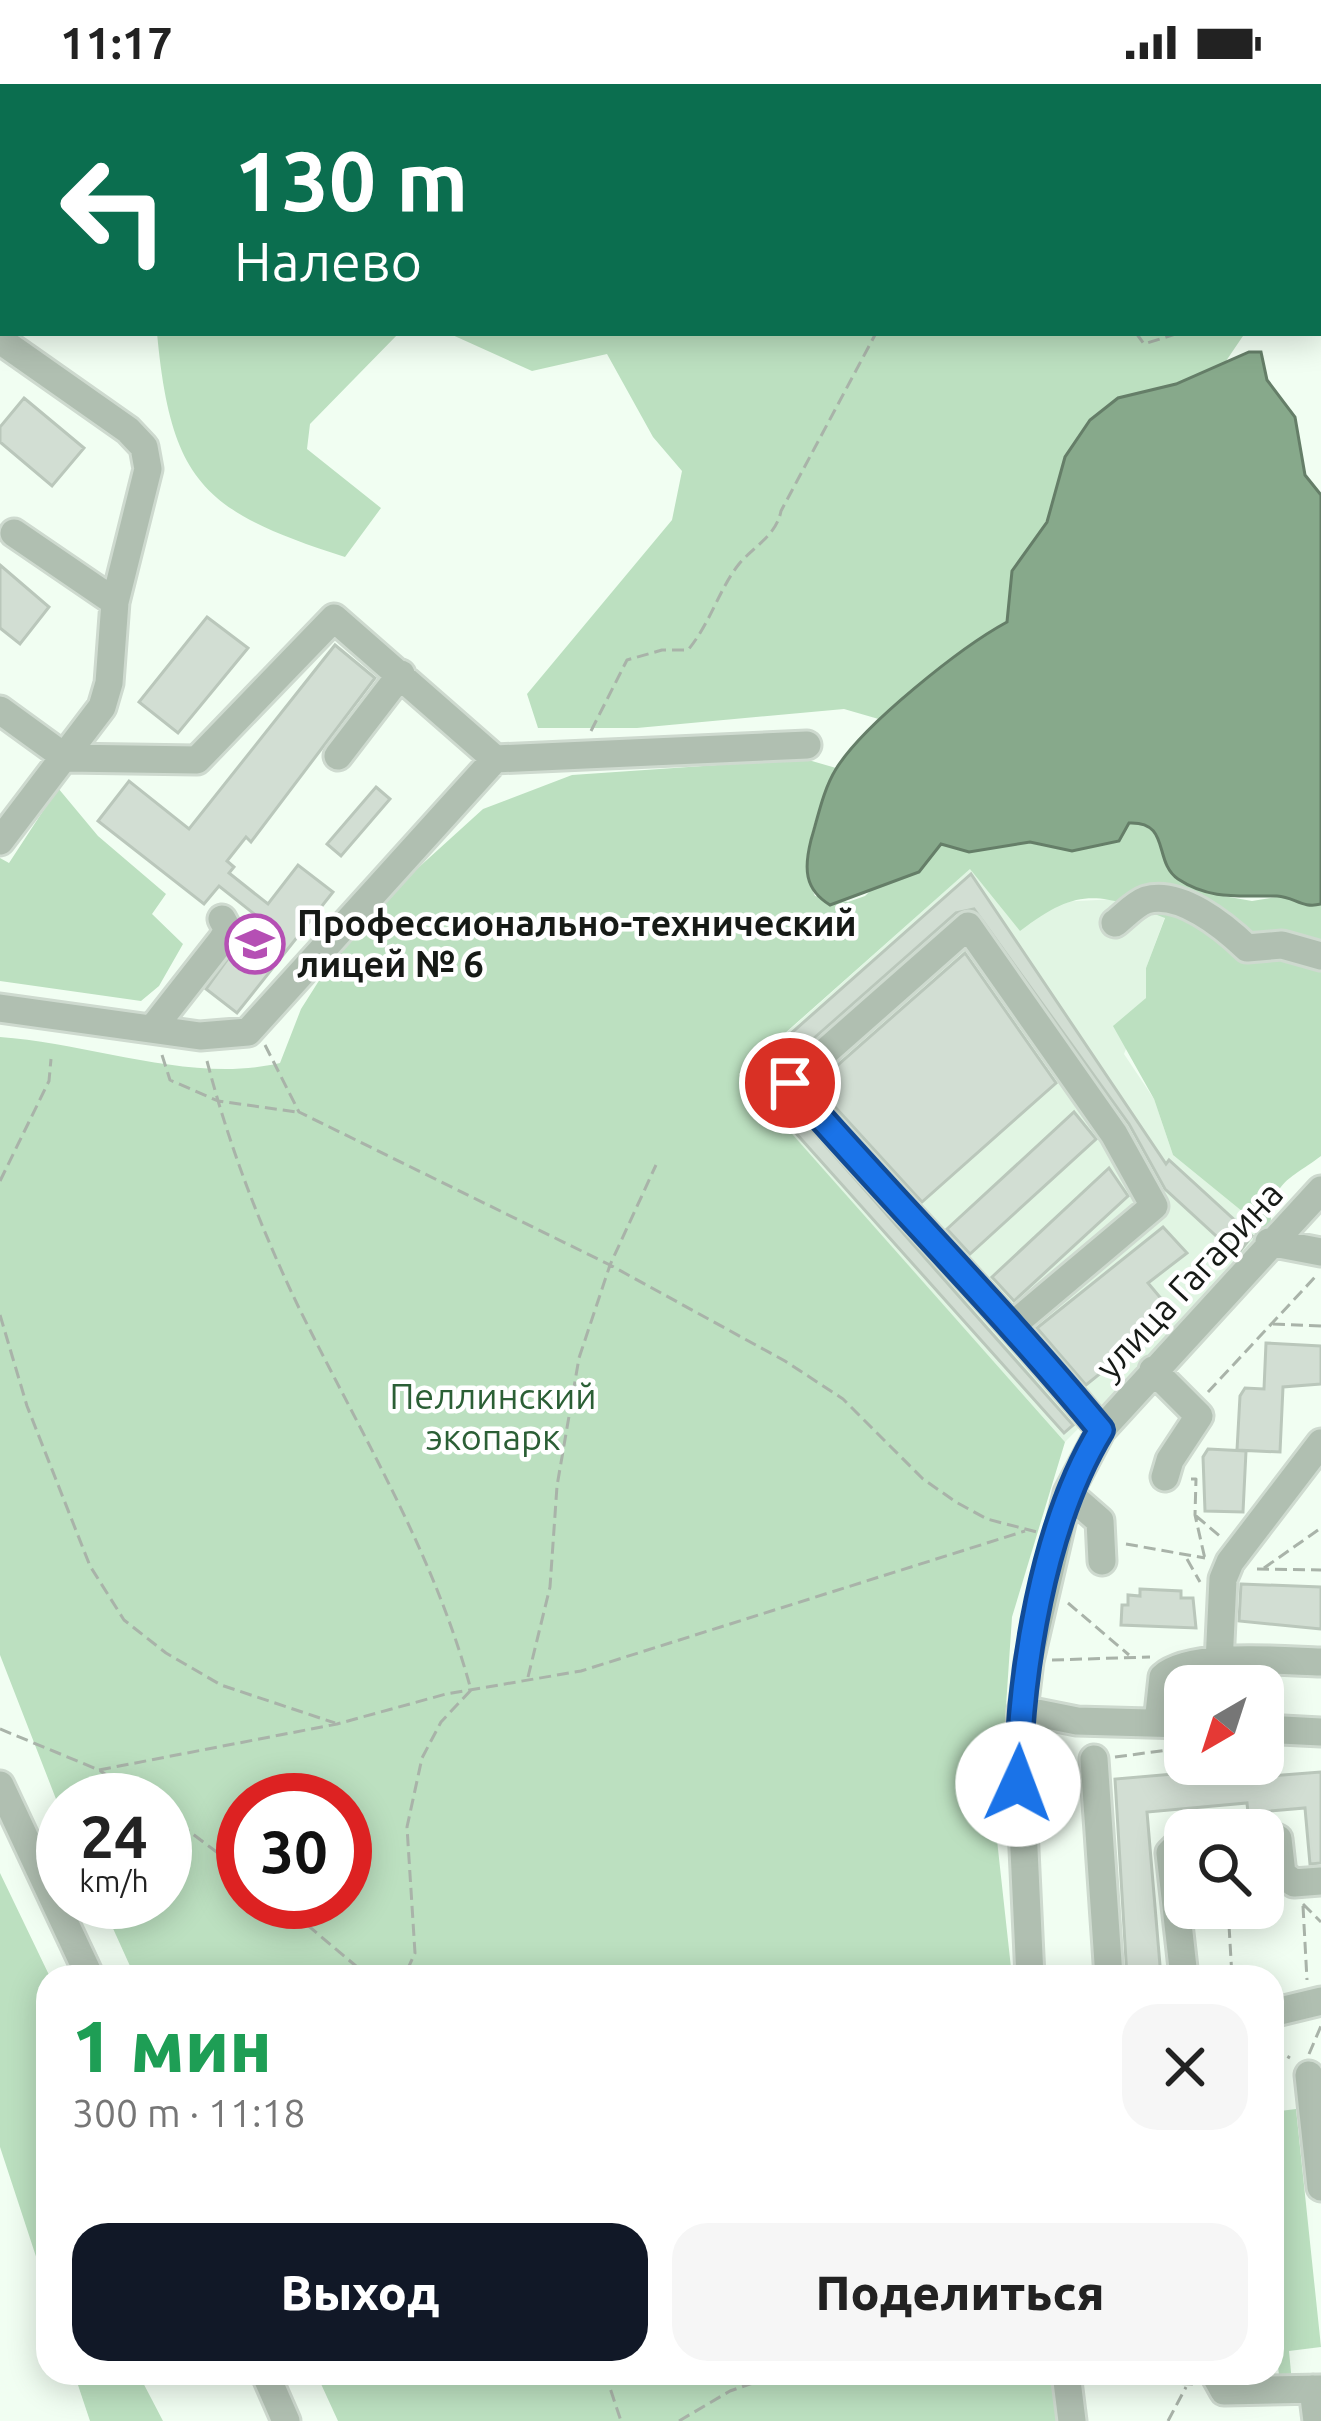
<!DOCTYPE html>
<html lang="ru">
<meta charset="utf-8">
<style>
:root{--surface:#fff;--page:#f6f6f6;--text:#222;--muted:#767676;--accent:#111827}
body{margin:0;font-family:Ubuntu,sans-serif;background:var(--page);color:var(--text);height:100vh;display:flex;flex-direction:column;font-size:45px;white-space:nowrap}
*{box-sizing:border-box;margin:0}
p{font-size:39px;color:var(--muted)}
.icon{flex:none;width:66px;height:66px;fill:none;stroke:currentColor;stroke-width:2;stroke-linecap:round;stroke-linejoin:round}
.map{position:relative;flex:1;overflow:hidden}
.details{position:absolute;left:36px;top:1881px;width:1248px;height:420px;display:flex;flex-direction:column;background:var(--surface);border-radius:36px;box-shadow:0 6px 30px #0003}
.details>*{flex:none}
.top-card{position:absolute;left:0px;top:0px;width:1323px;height:252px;box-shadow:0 6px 30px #0003;background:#0b6e4f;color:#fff;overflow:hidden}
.needle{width:78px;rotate:219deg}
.tools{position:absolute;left:1164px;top:1581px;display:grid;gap:24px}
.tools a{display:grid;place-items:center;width:120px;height:120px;border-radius:24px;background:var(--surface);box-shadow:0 6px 30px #0003;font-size:60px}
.speed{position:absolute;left:36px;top:1689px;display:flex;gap:24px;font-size:60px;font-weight:700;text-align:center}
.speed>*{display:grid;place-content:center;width:156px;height:156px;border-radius:50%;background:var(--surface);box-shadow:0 6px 30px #0003;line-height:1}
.speed small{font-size:30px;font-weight:400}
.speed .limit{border:18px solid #d22;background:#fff;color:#111}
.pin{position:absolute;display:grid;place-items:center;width:102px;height:102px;color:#fff;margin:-51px;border:6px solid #fff;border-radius:50%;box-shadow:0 3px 12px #0007}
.me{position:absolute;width:132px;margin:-66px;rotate:2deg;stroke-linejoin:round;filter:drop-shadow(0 0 9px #0008)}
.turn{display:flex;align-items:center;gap:42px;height:252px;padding:0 36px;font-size:54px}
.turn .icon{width:156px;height:156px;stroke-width:2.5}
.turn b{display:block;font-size:84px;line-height:102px}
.round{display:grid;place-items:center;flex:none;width:126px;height:126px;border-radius:36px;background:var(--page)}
.head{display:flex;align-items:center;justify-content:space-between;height:204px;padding:0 36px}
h1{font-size:72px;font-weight:800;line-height:90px;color:#1e9e55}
.action{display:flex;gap:24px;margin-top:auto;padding:24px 36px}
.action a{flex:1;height:138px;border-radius:36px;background:var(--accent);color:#fff;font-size:48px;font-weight:800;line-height:138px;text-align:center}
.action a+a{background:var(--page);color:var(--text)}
.status{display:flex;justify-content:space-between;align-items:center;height:84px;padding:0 60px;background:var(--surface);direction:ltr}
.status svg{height:33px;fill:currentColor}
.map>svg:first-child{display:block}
</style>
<div class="status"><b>11:17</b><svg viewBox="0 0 49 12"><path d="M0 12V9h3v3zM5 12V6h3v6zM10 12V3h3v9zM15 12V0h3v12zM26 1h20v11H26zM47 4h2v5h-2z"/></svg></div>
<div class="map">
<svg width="1321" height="2337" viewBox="0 0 1321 2337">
<rect width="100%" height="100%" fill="#f1fef2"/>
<!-- built -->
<path fill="#e1f5e3" d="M971,784L1058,818L1117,815L1165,833L1146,884V914L1124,970L1154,1015L1173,1071L1270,1150L1065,1358L739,991Z"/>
<!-- green -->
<path fill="#bce0c0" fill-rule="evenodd" d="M0,0H419L3,3L0,45Z
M157,249H399L310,340L307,365L381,424L345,473C205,428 171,400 157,249Z
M448,249H1245L1224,280L1176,300L1118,314L1090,336L1059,397L1047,438L1012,487L1007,538L952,574L882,636L844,625L637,644H538L527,610L672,436L682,387L653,353L607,270L532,287Z
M805,675L836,684C820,723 796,771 815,812L848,818L865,812L878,799L919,788L941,760L969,768L1030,758L1072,767L1119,757L1129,738H1143L1157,748L1167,784L1212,810L1252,817L1283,812L1321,820V1072C1283,1100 1272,1097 1270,1150L1173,1071L1154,1015L1113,942L1146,914V884L1165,834C1099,808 1077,803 1020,847L970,785L739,990L1065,1358L1012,1533L997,1756L1012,1893H135L101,1818H165V1716H63V1733L0,1571V953C90,959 191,1000 280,979L301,925L353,843L483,725L572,691ZM243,1716H345V1818H243Z
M58,704L98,752L166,810L152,830L183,860L159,902L141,917L0,897V774L9,779Z
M0,1789L50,1893L48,2209L0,2063Z
M1296,2025L1321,2263L1289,2267L1292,2299L1280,2300L1272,2229V2028Z
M74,2289H138L163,2337H90Z
M316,2289H1052L1057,2337H338Z"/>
<!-- water -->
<path fill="#87a98b" stroke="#657e68" stroke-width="3" d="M1249,268H1261L1267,296L1295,333L1305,391L1321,411V820C1302,825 1295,813 1277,812C1242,811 1211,817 1178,795C1153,778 1171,737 1129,739L1119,757L1072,767L1030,758L969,768L941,760L919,788L830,821C804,805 804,784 811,756C818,733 823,706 836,685C863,641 961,563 1007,538L1012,487L1047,438L1065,373L1090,336L1118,314L1176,300Z"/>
<!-- building -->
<path fill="#d2ded3" stroke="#bac7bb" stroke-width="3" d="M24,314L84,364L52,402L0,358V343Z
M0,481L49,523L20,560L0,544Z
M207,533L248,564L178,649L139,618Z
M335,561L375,594L251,758L246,753L227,777L234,783L229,789L268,820L298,781L333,808L237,929L206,905L258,833L219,802L204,820L98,737L129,697L189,745Z
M376,703L390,715L341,772L327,760Z
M971,790L1166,1080L1169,1076L1252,1152L1237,1171L1165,1105L1129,1040L974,825L956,829L778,986L772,1001L1073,1341L1064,1349L744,991Z
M965,869L1056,999L922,1118L815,1001Z
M1074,1028L1096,1055L970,1170L947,1145Z
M1109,1084L1128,1112L1014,1217L992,1193Z
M1163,1143L1187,1169L1148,1199L1174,1230L1086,1301L1037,1244Z
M1266,1259L1321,1262V1300L1283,1303L1280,1368L1237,1366L1240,1312L1245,1304L1264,1305Z
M1208,1365L1246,1367L1243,1428L1205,1427L1203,1373Z
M1241,1500L1321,1503V1545L1239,1537Z
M1140,1505L1181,1507V1514H1193L1196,1544L1121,1541L1122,1521H1128V1511L1140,1512Z
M1244,1684V1694L1321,1688V1779L1310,1780L1305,1724L1248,1729L1247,1719L1147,1728L1161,1893H1127L1115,1695Z"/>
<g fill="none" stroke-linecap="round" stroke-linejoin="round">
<defs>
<path id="minor" d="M1283,3L1284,0
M0,256L128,346L144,363L148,385L115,518L109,599L102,623L0,757
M14,449L115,518
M0,626L66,674L197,676L334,534L495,675
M338,672L401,590
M1115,839C1124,832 1135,820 1146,816C1180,806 1224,842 1247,864L1282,861L1321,872
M0,924L200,952L248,948L495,675L807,661
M153,944L222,856L228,846L222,835
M1269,1158L1321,1168
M1014,1240L1154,1122L1114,1050L968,842L790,999C893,1116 1002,1226 1101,1346
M1153,1286L1199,1332L1170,1376L1165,1393
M1068,1409L1100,1437L1102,1477
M1219,1579L1223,1495L1230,1478L1321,1359
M1022,1626L1077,1637L1185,1640
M1158,1639L1163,1593C1191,1568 1283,1577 1321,1578
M1263,1645L1321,1648
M1094,1675L1109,1893
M0,1701L90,1893
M1263,1748L1278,1755L1282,1790L1294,1799L1321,1797
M1030,1893L1019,1659L1029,1577L1068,1409L1101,1346L1321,1106
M1184,1893L1170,1769L1185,1754
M1272,1929L1321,1917
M1309,1991L1321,2103
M265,2289L286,2337
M1066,2289L1072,2337
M1214,2289L1224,2307L1321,2305
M1313,2305L1317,2337"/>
</defs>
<!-- minor casing -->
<use href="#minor" stroke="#cedacf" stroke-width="33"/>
<!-- path -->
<path stroke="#a9b3a9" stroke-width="3" stroke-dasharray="12 6" stroke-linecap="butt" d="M0,177L3,174
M1320,218H1321
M1136,249L1144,260L1179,249
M591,647L627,576L662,566H688C711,538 719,505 739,480C755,461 776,452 781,427L876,249
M265,961L299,1028L610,1181L785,1277L843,1315L923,1395L956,1418L987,1435L1037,1448
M162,971L170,996L218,1017L297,1028
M207,977C229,1062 261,1145 299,1224C361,1350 434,1469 471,1606L441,1638L422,1674L407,1743L415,1869L404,1893
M0,1097L49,997L51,975
M0,1231L27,1322L90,1482L124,1536L166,1569L221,1601L335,1639
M1273,1240L1321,1242
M1208,1308L1316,1192
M1191,1395H1196L1195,1431L1205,1475
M1196,1432L1221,1453
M1126,1460L1205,1474
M1187,1475L1200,1498
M1264,1484L1321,1444
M1257,1485L1321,1486
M1068,1519L1129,1571
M1052,1576L1150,1573
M528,1593L550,1503L557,1402L579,1274L610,1181L656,1081
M0,1645L99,1686L146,1716
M1115,1673L1183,1664
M1044,1679L1071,1677
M99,1686L337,1640L446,1610L581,1587L1025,1447
M165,1729L243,1788
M280,1818L369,1893
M1303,1820L1321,1838
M1303,1822L1307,1896
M1228,1824L1232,1893
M1201,1837L1228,1834
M1272,1963L1290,1974
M1309,1970L1321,1942
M1272,2022L1286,2020
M605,2289L621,2337
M1091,2296L1195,2300
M679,2337L730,2307L781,2289
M1168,2337L1186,2303"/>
<!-- minor -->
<use href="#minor" stroke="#b0bfb1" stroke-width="27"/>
<defs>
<path id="rail" d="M850,0L858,3
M910,0L918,3
M936,0L944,3
M1320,151H1321"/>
</defs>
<!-- rail casing -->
<use href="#rail" stroke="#505650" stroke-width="10"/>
<!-- rail -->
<use href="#rail" stroke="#fff" stroke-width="6" stroke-dasharray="18" stroke-linecap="butt"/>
</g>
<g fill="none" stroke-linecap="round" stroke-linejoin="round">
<defs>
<path id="route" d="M790,999C892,1116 1002,1226 1101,1346C1043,1441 1020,1588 1018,1700"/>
</defs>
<!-- route casing -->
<use href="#route" stroke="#114b97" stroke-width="30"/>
<!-- route -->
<use href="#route" stroke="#1a73e8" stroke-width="21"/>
</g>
<!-- icons -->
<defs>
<symbol id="university-ring" viewBox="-11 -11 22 22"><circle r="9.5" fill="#fff" stroke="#b54fb4" stroke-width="1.5"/><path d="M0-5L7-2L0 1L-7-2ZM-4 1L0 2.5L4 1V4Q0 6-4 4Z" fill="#b54fb4"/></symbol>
</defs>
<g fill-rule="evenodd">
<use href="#university-ring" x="222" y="827" width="66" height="66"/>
</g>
<g text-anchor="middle" stroke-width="9" stroke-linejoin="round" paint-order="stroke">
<!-- poi labels -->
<g font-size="36" font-weight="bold" fill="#161a16" stroke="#fff" text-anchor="start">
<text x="297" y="852">Профессионально-технический<tspan x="297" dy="41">лицей № 6</tspan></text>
</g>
<!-- street labels -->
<g font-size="36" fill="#161a16" stroke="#fff">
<text transform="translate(1189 1196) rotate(-47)" y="13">улица Гагарина</text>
</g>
<!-- park labels -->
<g font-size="36" fill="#2b5f35" stroke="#fff">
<text x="493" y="1325">Пеллинский<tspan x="493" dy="41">экопарк</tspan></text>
</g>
</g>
</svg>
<div class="tools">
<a><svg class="needle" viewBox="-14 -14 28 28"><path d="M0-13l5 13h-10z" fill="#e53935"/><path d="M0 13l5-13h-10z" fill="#767676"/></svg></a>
<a><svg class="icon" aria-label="search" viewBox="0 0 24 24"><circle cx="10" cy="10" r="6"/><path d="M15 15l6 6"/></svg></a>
</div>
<div class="speed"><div>24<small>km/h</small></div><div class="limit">30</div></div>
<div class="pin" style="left:790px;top:999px;background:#d93025"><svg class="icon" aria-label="arrive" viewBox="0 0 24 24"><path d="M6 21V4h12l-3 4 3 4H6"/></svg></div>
<svg class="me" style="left:1018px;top:1700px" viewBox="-20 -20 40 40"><circle r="19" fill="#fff"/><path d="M0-13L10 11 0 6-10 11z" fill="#1a73e8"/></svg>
<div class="top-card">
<div class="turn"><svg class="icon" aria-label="left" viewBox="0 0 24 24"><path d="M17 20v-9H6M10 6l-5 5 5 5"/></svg><div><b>130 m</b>Налево</div></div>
</div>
<section class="details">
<div class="head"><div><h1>1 мин</h1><p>300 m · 11:18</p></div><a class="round"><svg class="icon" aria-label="close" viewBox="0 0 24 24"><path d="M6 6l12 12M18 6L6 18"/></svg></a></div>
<div class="action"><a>Выход</a><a>Поделиться</a></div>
</section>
</div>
